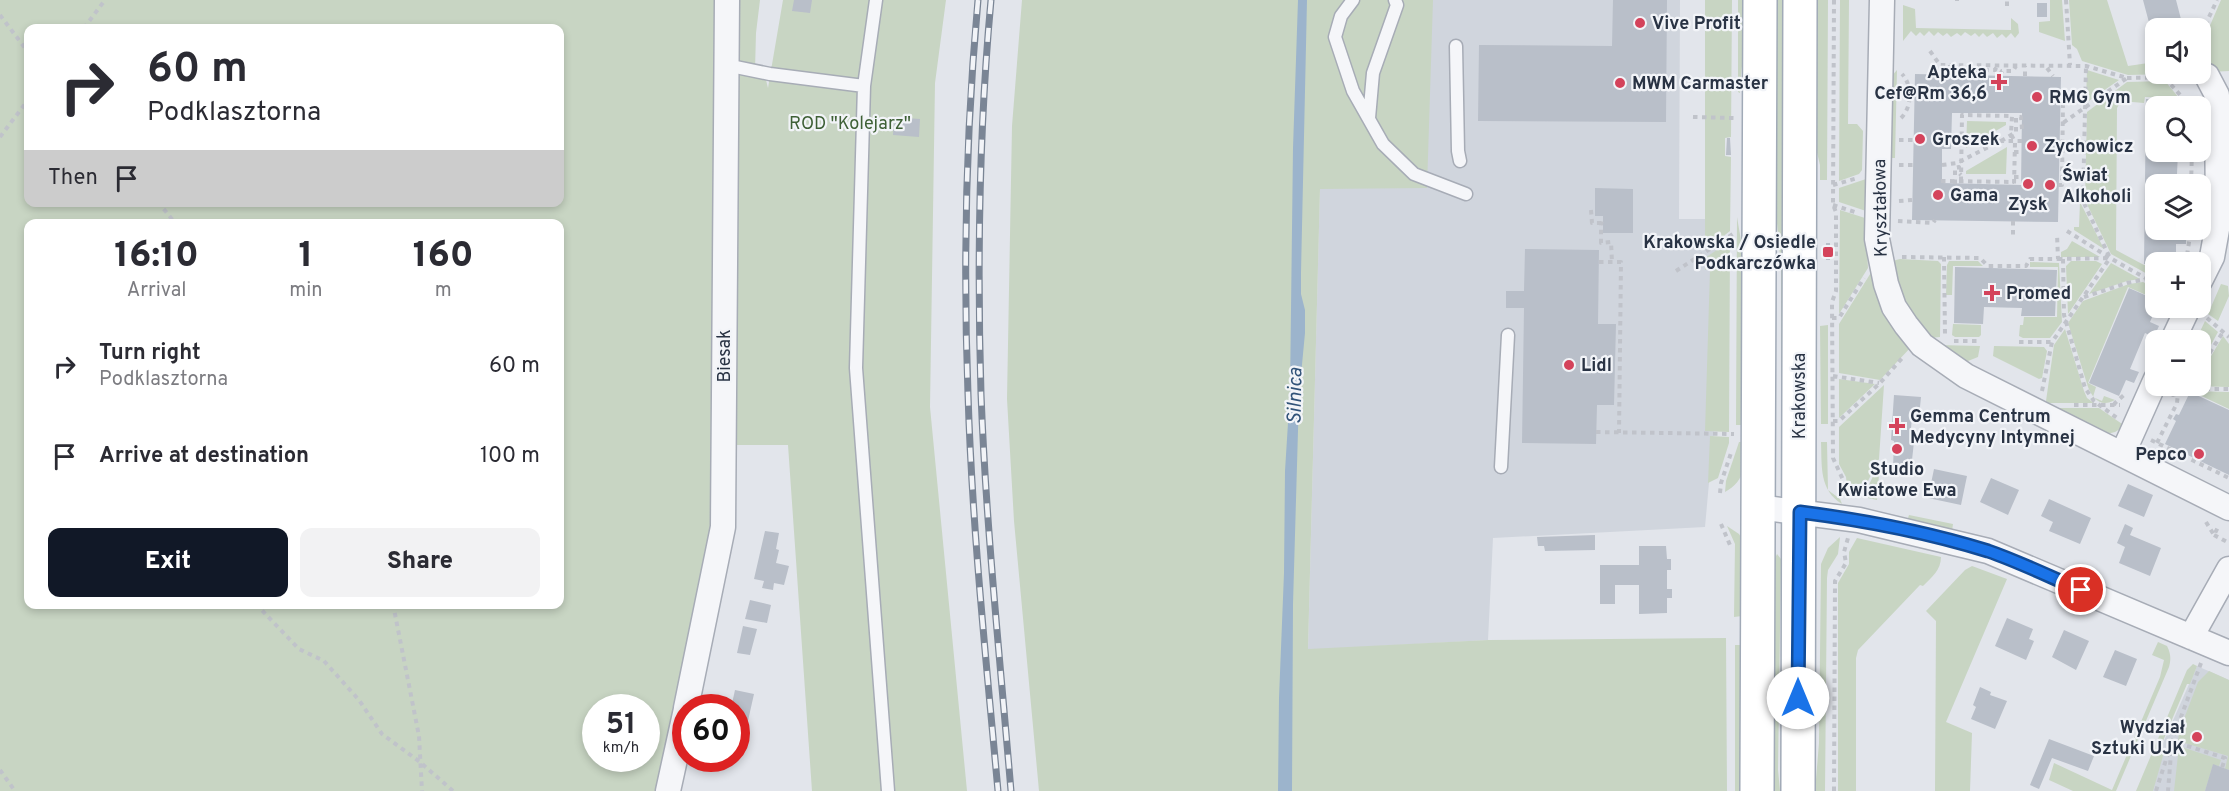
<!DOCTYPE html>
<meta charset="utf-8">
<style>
:root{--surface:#fff;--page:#f2f2f3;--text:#2b2b33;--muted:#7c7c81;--accent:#111827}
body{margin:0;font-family:Overpass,sans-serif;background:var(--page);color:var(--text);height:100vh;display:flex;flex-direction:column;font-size:22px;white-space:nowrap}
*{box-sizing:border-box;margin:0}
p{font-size:20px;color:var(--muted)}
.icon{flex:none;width:33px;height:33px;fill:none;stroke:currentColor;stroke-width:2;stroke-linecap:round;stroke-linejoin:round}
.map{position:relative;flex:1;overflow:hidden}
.side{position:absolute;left:24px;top:219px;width:540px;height:390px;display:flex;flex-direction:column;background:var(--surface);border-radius:12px;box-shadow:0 3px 9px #0003}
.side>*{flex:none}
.top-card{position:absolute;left:24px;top:24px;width:540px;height:183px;border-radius:12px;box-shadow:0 3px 9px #0003;background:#fff;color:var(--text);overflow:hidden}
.tools{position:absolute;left:2145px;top:18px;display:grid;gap:12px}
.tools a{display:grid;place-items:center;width:66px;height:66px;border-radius:12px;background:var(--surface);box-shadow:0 3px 9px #0003;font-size:30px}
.speed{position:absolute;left:582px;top:694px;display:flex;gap:12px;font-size:30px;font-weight:700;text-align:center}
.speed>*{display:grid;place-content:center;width:78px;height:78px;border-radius:50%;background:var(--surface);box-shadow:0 3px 9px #0003;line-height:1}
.speed small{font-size:15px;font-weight:400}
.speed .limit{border:9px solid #d22;background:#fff;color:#111}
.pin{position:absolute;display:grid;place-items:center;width:51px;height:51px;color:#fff;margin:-26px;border:3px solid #fff;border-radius:50%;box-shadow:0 2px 6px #0007}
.me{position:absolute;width:66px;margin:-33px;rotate:0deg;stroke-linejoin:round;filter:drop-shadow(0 0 4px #0008)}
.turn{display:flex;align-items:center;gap:21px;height:126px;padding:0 24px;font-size:27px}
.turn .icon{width:78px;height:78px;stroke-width:2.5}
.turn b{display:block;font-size:42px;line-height:51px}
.then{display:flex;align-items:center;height:57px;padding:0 24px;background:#0003;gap:12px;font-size:22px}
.eta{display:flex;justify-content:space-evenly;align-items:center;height:102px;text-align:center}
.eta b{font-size:36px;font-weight:800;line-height:42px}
.cta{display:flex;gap:12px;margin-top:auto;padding:12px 24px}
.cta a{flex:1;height:69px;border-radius:12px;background:var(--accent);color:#fff;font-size:24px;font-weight:800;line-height:69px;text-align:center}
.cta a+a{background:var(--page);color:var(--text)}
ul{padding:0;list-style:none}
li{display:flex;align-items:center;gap:18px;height:90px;padding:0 24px}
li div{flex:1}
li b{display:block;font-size:22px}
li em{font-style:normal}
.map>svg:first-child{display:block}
</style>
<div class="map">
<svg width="2229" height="791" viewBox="0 0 2229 791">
<rect width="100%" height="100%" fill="#e2e5eb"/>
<!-- built -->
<path fill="#d0d5dd" d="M1432,0H1680L1679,219H1705V138L1725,137V306L1705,527L1493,538L1488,640L1308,650L1320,188Z
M2197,666L2229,680V791H2142Z"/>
<!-- green -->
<path fill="#c8d5c3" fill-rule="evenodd" d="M0,0H760L756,33L755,70L764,72L768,88L783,0H946L935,83L930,407L967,791H812L788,445H729L717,526L661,791H0ZM28,28H560V202H28ZM28,224H560V604H28ZM596,708H646V759H596Z
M1022,0H1433L1427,188L1320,189L1308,649L1488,640L1726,638L1727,791H1039L1014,521L1007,399L1012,126Z
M1705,0H1732L1731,137L1725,138V156L1731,157L1730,231L1712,245H1705Z
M1738,0H1748C1748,31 1741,61 1740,93L1738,92Z
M1773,0H1787V424H1781V267L1773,179Z
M1813,0H1828L1827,180H1820V165L1813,136Z
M1840,0H1849L1848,124H1857L1863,131L1862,170L1859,174L1839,181Z
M2050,0H2062L2065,41L2039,32V22L2050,21Z
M2069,0H2107L2128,66L2155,62L2156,74H2168L2128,75L2082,61L2077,49L2072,45Z
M2221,0H2229V71L2210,72L2205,37Z
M1903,5L1915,9L1916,28L2011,30V18L2018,24L2019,33L2015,38L2011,33L2006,38L2002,34L1997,38L1993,33L1987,37L1983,33L1979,37L1975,33L1971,36L1965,32L1961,36L1957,33L1951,37L1947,33L1943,36L1938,32L1934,36L1929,31L1924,36L1920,32L1916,36L1911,31L1903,41Z
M1897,70L1895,158H1889L1890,78Z
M2087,70L2119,80L2086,103Z
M2165,81L2179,98L2145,97L2144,103L2121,101L2117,108L2116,250L2144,265H2155V274L2151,276L2111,254L2085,200L2087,112L2127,82Z
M1967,121L2006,122V125L1966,148Z
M2007,147L2006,174H1966V171Z
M1869,178V212L1839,202V188Z
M2080,202L2104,249L2074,230V227H2079Z
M1840,210L1865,218L1868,268L1839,314Z
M1737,217L1747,276L1746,425H1736Z
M1730,241L1729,432L1705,431L1710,270H1705V258Z
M2072,241L2100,257H2061V252L2067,249Z
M1900,259L1938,261L1941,264L1940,337L1930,338L1903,301L1892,261Z
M1949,261H1978L1983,266H1953L1952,295H1946L1947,265Z
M2071,261H2096L2102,264L2068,314L2066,266Z
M2030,262L2059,263L2062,322L2050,338H2023L2019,336L2020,325H2023L2024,317H2057L2058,267H2030Z
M2111,263L2140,279L2127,281L2089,294Z
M1872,271L1877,294L1912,346L1880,380L1839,373V324Z
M2143,282L2155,288V299L2128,287L2088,383L2096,387L2093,397L2102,401L2104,396L2115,400C2101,408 2093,399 2088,387L2068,323L2083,301L2129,284Z
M2221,284L2228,286L2229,296L2218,321L2208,314Z
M2205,321L2218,332L2201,363L2200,340H2196Z
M1953,324L1981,325V335L1979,337H1955L1952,335Z
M1828,325V424H1821L1820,326Z
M2065,329L2084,391L2087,398L2094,403H2047L2046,401L2054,345Z
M2223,336L2229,344V387L2193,386H2200L2201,373Z
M1937,345L1980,346L1978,357L1963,363Z
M1994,346L2044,347L2047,351L2042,378L2039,379L1993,356Z
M1839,379L1875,384L1839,418Z
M1884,385L1879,459L1860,497L1848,494L1846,477L1839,464V427Z
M2191,391L2229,392V409Z
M2052,408H2099L2125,426L2115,432L2107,434Z
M1710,436L1729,437V443L1718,478L1708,483Z
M1739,442H1746C1745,463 1746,481 1725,492L1726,481Z
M1821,442H1827L1828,490L1840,499L1842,504C1819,490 1822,466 1821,442Z
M1880,462L1877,500L1863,497Z
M1909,515L1953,524L1952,531L1907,521Z
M1727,526L1739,534L1743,541L1742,616L1734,617L1735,544Z
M1840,537L1838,554L1828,570L1827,578L1825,791H1815L1819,743L1821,564L1828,548Z
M1857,538L1941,557C1941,570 1932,577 1923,586L1920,585L1858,650L1856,658V791H1838V583L1849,564V552Z
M1777,554L1781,559L1778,770L1780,791H1770L1772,565Z
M1972,566L2007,579L1946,722L1972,733L1970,791H1935L1936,621L1926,611L1965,570Z
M2158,642L2167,646C2171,654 2171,659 2169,667L2116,791H2073L2049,780L2054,763L2112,790L2160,677L2164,660L2152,655Z
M1735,645H1743L1746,791H1735Z
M2193,664L2197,666L2190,684H2187L2160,748L2165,749L2153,791H2136L2187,670Z
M2209,671L2229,680V770L2225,769L2228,756L2178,741L2179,732L2198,682Z
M2179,746L2221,760L2219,766L2213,765L2205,791H2174Z"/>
<!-- water -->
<path fill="#9cb4cc" d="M1298,0H1307L1301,273V294L1305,310V333L1299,396L1293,604L1292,791H1278L1279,698L1284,573L1285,471L1290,391L1293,148Z"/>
<!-- building -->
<path fill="#b9bfc9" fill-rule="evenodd" d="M794,0H812L810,13L792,11Z
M1613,0H1667L1666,122L1478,121L1479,45L1612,46Z
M2143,0H2176L2182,23L2189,21L2191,28H2156L2155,45Z
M2037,3H2047V17H2037Z
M1915,74L2061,77L2058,222L1912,220ZM1952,113H2022L2021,185L1942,183V149H1951Z
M2146,99H2178V106H2156V152H2178L2177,174H2187V184H2156V230H2186V244H2176V262L2144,264Z
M894,117L920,119L919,137L893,135Z
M1727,138H1730L1731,155H1726Z
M1595,188L1633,189V233H1603V216H1595Z
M1826,243H1830V260H1826Z
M1525,249L1599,250L1598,324H1616L1614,405H1597L1596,444L1522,443L1524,308H1506V291H1524Z
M1955,267L2057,270L2055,316H2021L2022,308L1984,307L1983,324L1954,323Z
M2129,288L2156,300V308L2150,322L2159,326L2154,337L2145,333L2130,369L2139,372L2134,383L2126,380L2119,396L2089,383Z
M2190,392L2229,410V475L2165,444L2176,421L2173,419L2176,414L2179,415Z
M1894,395L1921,397L1919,417L1912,416L1910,441L1914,442L1911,469L1893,468L1894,441L1891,440Z
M1934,469L1967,476L1961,505L1928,498Z
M1991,478L2019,490L2008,515L1980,502Z
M2128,484L2153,495L2144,517L2118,506Z
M2049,499L2091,518L2080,544L2049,531L2053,522L2041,516Z
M2125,524L2133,528L2130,535L2161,548L2150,576L2119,563L2125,547L2117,543Z
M765,531L779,533L776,549L779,550L776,563L789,566L784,585L774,583L773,590L762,588L764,581L754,579Z
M1595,535V550L1545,551L1544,546H1538L1537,537Z
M1639,546H1666L1667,559H1671V570H1667V589H1672V598H1667V613L1639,614V585H1615V604H1600V565H1639Z
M750,600L771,605L767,623L745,619Z
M2007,618L2033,629L2029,639L2034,641L2026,660L1995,646Z
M743,626L757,629L750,655L737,653Z
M2064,630L2089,641L2076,670L2052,657Z
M2115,650L2137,659L2126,686L2103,677Z
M1980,687L1991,692L1990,695L2007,701L1995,729L1971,719L1976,707L1973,705Z
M735,690L754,694L741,752L736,751L737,709L731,708Z
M2049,739L2094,756L2088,771L2052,758L2039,789L2030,785Z
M2213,764L2229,770V791H2205Z"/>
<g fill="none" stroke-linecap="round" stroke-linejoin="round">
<defs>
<path id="lane" d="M1353,0L1341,16L1335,37L1353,91L1383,144L1414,174L1466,194
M1456,46L1458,151L1460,161
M726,65L770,74L864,86L876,0
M864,86L856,368L888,791
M1369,118L1373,73L1397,5L1395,0
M1501,467L1508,335"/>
<path id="street" d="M1882,0L1877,239L1886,284L1894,307L1906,325L1922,345L1966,376L2229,508
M2200,281L2212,257L2218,224L2217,95L2207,76
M2173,340L2188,308
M2123,453L2156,379
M1758,507L1859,520L1988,551L2229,653
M2191,637L2229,569
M686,708L723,527L727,0
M668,791L686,709"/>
<path id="primary" d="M1757,791L1760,0
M1798,791L1800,0"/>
</defs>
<!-- lane casing -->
<use href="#lane" stroke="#a7acb6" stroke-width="15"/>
<!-- street casing -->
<use href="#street" stroke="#a7acb6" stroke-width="27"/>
<!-- primary casing -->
<use href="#primary" stroke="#a1aab7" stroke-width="36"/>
<!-- path -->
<path stroke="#c0c3ca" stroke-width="4" stroke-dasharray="4.5 4.5" stroke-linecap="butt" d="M1834,0L1833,205L1836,212V291L1832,302L1833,458L1844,482L1846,497
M2066,0L2070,65
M1957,1V0
M2007,6V0
M0,15L28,52
M84,28L105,0
M2200,32L2203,30L2217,0
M2200,48L2201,47
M1930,51L1940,65L2086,66L2127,78L2060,125
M1968,65L1970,70H1981L1983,75L1984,70H1995L1997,66
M2047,68L2053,76
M1950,75V65
M2000,75L2002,71H2013L2016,66
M2025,76V66
M2127,78L2186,77
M2165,78L2190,106
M1693,117L1734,118
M1901,118C1912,107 1913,86 1902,74
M0,137L28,100
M1899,140H1914
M2001,141L2016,132V117H2021L2022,129
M2014,152H2021
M1899,165H1913
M1942,165L1957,163L2000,141H2022
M2014,177H2021
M1941,181L2014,182
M1961,181L1962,115L2012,116L2011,134L2015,142L2014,185
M2191,184L2192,152
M1833,185L1858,178
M2058,185H2062L2063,99H2060
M1899,201L1912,200
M158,202L176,224
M1833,205L1858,213
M1591,210L1592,223H1601
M1898,221L1933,223L1935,220
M2013,221V235
M1603,224L1601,223V243L1611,242L1612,262
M2067,231L2110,258L2156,284
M2187,255L2191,230
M1902,257L1980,258L1988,266H2026L2030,259H2058L2057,234
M1944,257L1945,334
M2058,259L2110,258L2083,201L2086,66
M2063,259L2064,315L2085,388L2094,401L2117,418
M1599,262H1621L1619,433
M1676,271L1733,234
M2084,297L2127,283L2156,277
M1832,318H1839L1864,278
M2207,318L2229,337
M1954,341H1980
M2019,342H2052
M2200,368L2223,332
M1833,376L1879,383
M2042,391L2052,342L2110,258
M2171,394L2173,395L2187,389H2229
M2074,405H2120
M2114,405L2115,403L2125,394
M1833,421H1839L1880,383L1904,356
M1596,432L1734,434
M2151,440L2229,478
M2157,443L2177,403L2178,393
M1720,493L1721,483L1731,453
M2206,522L2214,535L2219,525
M1721,524L1730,545
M2214,535L2229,543
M256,604L299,649L324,661L359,700L382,734L420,762L453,791
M393,604L419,736L422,791
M2201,663L2172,741L2225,758L2222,768
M0,770L15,791
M1834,791L1835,581L1846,563L1844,552L1848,538
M2156,791L2172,741L2168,791"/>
<!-- lane -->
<use href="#lane" stroke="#f5f6f9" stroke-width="12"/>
<!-- street -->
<use href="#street" stroke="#f5f6f9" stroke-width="24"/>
<!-- primary -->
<use href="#primary" stroke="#fff" stroke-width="33"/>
<defs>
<path id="rail" d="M978,0C966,131 963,262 968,394C972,526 986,659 998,791
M991,0C979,131 977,263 981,394C986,526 1000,659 1011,791"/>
</defs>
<!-- rail casing -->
<use href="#rail" stroke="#7a8595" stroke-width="7"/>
<!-- rail -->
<use href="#rail" stroke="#f2f4f8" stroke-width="4.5" stroke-dasharray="14" stroke-linecap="butt"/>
<!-- path-bridge -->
<path stroke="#c0c3ca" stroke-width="4" stroke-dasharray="4.5 4.5" stroke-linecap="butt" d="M1955,184V168L1959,167V173L1961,175"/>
</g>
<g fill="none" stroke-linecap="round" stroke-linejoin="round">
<defs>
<path id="route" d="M1798,698L1800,512C1863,520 1927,532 1988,551C2020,562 2050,577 2081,590"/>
</defs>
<!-- route casing -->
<use href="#route" stroke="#114b97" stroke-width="15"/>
<!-- route -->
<use href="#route" stroke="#1a73e8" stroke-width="10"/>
</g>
<!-- markers -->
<g fill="#d4435b" stroke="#f2f4f8" stroke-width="2">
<circle cx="1640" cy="23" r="6"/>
<path d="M1996 73h6v6h6v6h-6v6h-6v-6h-6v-6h6z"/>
<circle cx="1620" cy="83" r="6"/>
<circle cx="2037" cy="97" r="6"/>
<circle cx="1920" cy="139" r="6"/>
<circle cx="2032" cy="146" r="6"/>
<circle cx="2028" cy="184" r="6"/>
<circle cx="2050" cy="185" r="6"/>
<circle cx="1938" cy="195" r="6"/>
<rect x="1822" y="246" width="12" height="12" rx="3"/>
<path d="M1989 284h6v6h6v6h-6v6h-6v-6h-6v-6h6z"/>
<circle cx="1569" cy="365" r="6"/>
<path d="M1894 417h6v6h6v6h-6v6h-6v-6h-6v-6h6z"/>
<circle cx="1897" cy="449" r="6"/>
<circle cx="2199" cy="454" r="6"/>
<circle cx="2197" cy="737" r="6"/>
</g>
<g text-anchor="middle" stroke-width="4.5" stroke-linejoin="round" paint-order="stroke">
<!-- poi labels -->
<g font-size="18" font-weight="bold" fill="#293344" stroke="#f2f4f8" text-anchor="start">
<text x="1652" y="29">Vive Profit</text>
<text x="1987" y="78" text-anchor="end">Apteka<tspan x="1987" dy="21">Cef@Rm 36,6</tspan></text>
<text x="1632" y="89">MWM Carmaster</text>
<text x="2049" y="103">RMG Gym</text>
<text x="1932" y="145">Groszek</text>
<text x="2044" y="152">Zychowicz</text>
<text x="2062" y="181">Świat<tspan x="2062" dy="21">Alkoholi</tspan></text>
<text x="1950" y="201">Gama</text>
<text x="2028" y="210" text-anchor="middle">Zysk</text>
<text x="1816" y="248" text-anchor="end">Krakowska / Osiedle<tspan x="1816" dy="21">Podkarczówka</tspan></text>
<text x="2006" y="299">Promed</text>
<text x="1581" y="371">Lidl</text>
<text x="1910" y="422">Gemma Centrum<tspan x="1910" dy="21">Medycyny Intymnej</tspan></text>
<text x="2187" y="460" text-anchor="end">Pepco</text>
<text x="1897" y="475" text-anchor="middle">Studio<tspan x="1897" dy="21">Kwiatowe Ewa</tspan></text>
<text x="2185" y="733" text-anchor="end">Wydział<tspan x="2185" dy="21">Sztuki UJK</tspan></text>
</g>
<!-- park labels -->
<g font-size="18" fill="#3e6036" stroke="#f2f4f8">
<text x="850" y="129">ROD "Kolejarz"</text>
</g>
<!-- street labels -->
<g font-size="18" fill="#293344" stroke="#f2f4f8">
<text transform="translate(1880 208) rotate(-91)" y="6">Kryształowa</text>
<text transform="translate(724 356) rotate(-90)" y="6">Biesak</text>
<text transform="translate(1799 396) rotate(-90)" y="6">Krakowska</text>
</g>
<!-- water labels -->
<g font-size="20" font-style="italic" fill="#315379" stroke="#f2f4f8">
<text transform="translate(1294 396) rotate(-89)" y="7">Silnica</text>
</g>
</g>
</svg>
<div class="tools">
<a><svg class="icon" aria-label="sound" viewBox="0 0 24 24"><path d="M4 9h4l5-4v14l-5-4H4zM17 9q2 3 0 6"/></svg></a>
<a><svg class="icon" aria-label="search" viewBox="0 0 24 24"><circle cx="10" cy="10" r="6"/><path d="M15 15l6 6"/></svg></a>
<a><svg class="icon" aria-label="layers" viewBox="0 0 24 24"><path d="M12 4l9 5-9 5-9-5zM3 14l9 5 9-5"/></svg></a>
<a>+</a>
<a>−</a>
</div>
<div class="speed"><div>51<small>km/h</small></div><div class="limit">60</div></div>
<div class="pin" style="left:2081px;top:590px;background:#d93025"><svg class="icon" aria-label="arrive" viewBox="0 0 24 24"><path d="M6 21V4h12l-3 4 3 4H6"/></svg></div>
<svg class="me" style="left:1798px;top:698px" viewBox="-20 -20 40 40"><circle r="19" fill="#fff"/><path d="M0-13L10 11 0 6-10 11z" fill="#1a73e8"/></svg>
<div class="top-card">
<div class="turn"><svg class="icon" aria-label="right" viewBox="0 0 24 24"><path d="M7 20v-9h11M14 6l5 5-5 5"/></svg><div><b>60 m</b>Podklasztorna</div></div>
<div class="then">Then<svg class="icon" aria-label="arrive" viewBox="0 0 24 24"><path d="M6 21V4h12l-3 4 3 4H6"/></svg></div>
</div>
<section class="side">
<div class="eta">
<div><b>16:10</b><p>Arrival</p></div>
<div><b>1</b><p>min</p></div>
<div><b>160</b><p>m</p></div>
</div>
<ul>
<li><svg class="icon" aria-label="right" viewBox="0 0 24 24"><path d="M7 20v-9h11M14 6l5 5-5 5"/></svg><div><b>Turn right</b><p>Podklasztorna</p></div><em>60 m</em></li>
<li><svg class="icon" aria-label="arrive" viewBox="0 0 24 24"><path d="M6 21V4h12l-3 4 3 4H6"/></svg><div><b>Arrive at destination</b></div><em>100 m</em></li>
</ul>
<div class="cta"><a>Exit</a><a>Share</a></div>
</section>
</div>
